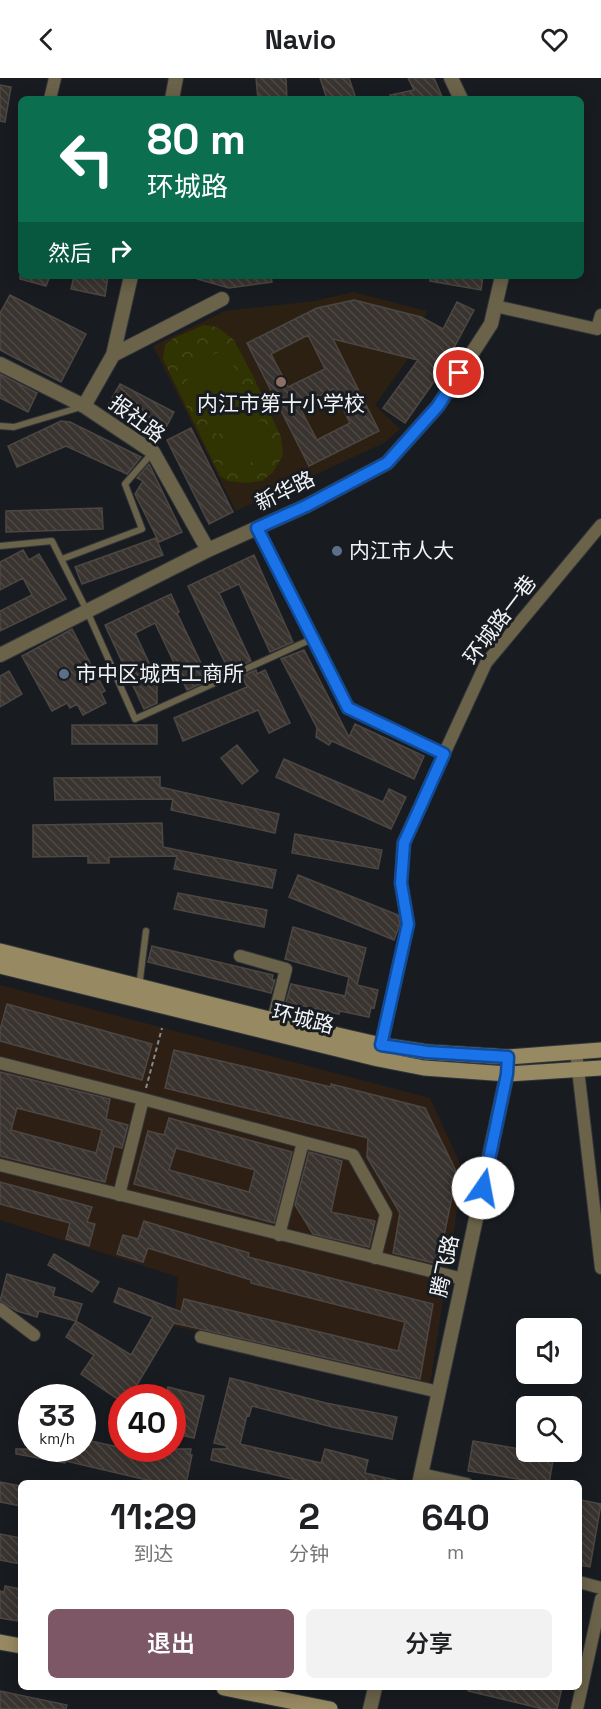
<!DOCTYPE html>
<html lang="zh">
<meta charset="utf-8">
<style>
:root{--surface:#fff;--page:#f2f2f2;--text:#202124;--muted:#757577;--accent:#7d5766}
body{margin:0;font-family:"Space Grotesk","Noto Sans SC",sans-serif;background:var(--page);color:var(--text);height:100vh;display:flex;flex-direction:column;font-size:22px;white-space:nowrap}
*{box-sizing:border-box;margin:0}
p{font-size:20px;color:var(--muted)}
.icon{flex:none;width:33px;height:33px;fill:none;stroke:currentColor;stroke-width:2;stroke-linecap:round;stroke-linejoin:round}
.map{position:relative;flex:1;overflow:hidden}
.panel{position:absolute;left:18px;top:1402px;width:564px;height:210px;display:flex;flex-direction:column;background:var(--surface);border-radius:9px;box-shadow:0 3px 15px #0003}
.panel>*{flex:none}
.top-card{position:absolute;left:18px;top:18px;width:566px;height:183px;border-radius:9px;box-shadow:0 3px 15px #0003;background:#0b6e4f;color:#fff;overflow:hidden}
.fabs{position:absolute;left:516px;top:1240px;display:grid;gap:12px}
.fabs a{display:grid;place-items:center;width:66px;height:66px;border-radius:9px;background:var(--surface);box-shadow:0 3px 15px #0003;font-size:30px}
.speed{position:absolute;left:18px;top:1306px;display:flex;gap:12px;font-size:30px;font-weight:700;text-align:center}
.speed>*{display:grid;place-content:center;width:78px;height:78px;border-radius:50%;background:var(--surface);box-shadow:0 3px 15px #0003;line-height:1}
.speed small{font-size:15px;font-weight:400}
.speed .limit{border:9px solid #d22;background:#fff;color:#111}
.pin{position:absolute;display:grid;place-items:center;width:51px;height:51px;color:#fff;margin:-26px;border:3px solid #fff;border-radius:50%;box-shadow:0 2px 6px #0007}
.me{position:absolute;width:66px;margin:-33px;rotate:12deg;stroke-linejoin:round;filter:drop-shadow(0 0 4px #0008)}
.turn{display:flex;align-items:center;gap:21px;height:126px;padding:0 30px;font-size:27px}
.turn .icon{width:78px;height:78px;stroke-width:2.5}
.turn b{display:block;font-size:42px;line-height:51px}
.then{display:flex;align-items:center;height:57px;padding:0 30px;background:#0003;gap:12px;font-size:22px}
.eta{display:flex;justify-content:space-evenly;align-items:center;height:102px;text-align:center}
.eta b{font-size:36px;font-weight:600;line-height:42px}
.action{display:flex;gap:12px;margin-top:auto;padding:12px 30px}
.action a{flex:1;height:69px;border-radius:9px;background:var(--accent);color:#fff;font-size:24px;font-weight:600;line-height:69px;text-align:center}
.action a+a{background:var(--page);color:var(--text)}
header{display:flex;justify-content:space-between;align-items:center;height:78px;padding:0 30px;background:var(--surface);font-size:27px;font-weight:600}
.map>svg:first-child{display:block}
</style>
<header><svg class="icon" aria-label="back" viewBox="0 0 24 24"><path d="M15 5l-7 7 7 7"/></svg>Navio<svg class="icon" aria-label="heart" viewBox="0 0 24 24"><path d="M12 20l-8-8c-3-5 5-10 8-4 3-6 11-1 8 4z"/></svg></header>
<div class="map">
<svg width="601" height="1631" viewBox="0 0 601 1631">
<defs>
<pattern id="park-crowns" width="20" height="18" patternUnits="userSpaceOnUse" patternTransform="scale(1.5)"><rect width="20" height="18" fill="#303402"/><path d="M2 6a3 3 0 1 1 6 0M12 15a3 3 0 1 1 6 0" fill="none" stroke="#44481b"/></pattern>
<pattern id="building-back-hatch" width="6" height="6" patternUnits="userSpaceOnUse" patternTransform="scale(1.5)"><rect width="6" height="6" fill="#3a3430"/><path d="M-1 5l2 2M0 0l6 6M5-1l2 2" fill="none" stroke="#4d4844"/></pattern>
</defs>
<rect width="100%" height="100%" fill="#181c21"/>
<!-- commercial -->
<path fill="#2e1f15" d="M0,907L430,1020L463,1092L430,1307L174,1248L178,1199L0,1142Z"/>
<!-- education -->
<path fill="#2c2012" d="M353,214L427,233L411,277L375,327L400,351L384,365L236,433L153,268L225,233L315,223Z"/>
<!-- park -->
<path fill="url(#park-crowns)" d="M204,247L217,249L234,262L253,298L281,359L283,377L273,394L262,403L246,405L228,403L220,398L163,281L165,267L174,260Z"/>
<!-- pitch -->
<path fill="#303402" d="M224,271L240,300L198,322L183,293Z
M243,307L258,336L217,357L202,328Z
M262,342L277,371L236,392L221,363Z"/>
<!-- building -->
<path fill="url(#building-back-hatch)" stroke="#4d4743" stroke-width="1.5" fill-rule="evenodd" d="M256,0H286L287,21H258Z
M320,0H349L356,21H327Z
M408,0H434L443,21H390V17L414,12Z
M0,7L11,9L5,44L0,43Z
M20,198H50L46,208L20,201Z
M74,198H108L105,218L71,211Z
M197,198H271L272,204L229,210L197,201Z
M430,198H483L481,212L430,203Z
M10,217L86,256L61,304L0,272V235Z
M354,222L421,239L443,251L457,224L474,232L442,292L405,345L383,330L418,282L333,261L379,353L309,388L247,265L317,230ZM308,257L325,291L288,309L271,276ZM333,311L350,345L317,362L299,328Z
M0,296L37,315L28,334L0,320Z
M120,306L174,334L163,355L108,327Z
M61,343L70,344L141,379L127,396L66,368L17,389L8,368Z
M191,350L233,434L209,446L167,362Z
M149,386L182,454L159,464L135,416L143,403L137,400Z
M102,430L103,451L6,454V433Z
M156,460L163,477L82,506L75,489Z
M23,472L29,482L39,476L66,521L0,553V533L32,517L23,500L0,512V484Z
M254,477L293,564L270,574L239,506L219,515L251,583L229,593L188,508Z
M171,516L179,534L177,535L209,602L187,612L155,545L135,555L157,602V625L144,631L105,547Z
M72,551L105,613L101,615L106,625L83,637L77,626L70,630L67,625L52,633L22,578Z
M304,572L349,659L355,646L424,678L414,701L332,663L329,667L316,659L317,650L281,581Z
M256,592L257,596L265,592L290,645L269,655L258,632L183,663L174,640L247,609L242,598Z
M9,593L22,616L0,629V598Z
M72,647H157V666H72Z
M237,667L258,693L242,706L221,680Z
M284,681L383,724L389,711L406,719L391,751L276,699Z
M160,699V709L279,736L275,755L171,732L173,721L55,722L54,700Z
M162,745L163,769L276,792L272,810L174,791L177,778L109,779V785H88V778L33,779V747Z
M295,756L382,772L378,791L292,775Z
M298,797L398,837L400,846L394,862L289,819Z
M178,815L267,832L264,849L174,831Z
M293,849L366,870L357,907L378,912L374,930L371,929L369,939L340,933L339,936L286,924L291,906L345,918L349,899L285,881Z
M152,868L273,897L272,902H275L271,915L148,884Z
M7,926L152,966L142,1002L0,963V952Z
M174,972L331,1009V1006L425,1030L457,1095L438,1186L393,1175L400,1135L367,1079L368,1060L165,1010Z
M0,994L110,1021L106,1041L128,1047L122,1070L114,1068L105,1104L0,1078ZM17,1030L102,1052L96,1075L11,1052Z
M169,1040L292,1074L274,1145L134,1106L148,1053L164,1057ZM176,1070L255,1092L249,1114L169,1092Z
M309,1074L342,1083L331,1134L375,1143L369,1169L313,1156L295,1127Z
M0,1104L92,1129L87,1144L95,1146L89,1168L66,1161L70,1145L0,1126Z
M144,1143L249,1175L248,1179L433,1226L420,1301L174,1245L129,1320H122V1324L81,1296L94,1277L66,1259L76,1243L131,1277L153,1239L114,1224L119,1210L181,1234L184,1221L398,1273L405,1244L251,1205V1202L148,1170L143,1184L117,1176L123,1157L138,1161Z
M54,1176L99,1204L92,1214L48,1187Z
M7,1196L55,1210L53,1218L82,1226L76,1243L39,1233L37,1239L17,1233L0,1223Z
M230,1300L326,1325L397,1339L392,1361L332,1349L252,1328L249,1338L247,1337L240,1366L321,1385L325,1371L368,1382L365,1395L396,1402V1406H314L211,1382L213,1371H226L227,1368L214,1365Z
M168,1309L204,1318L194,1360L172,1355V1320H165Z
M82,1361L163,1379L165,1371H191L190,1376L192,1377L186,1406H164L66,1383L65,1385L16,1376V1371H82Z
M473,1363L526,1372V1374L554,1376L549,1406L468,1393Z
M0,1404L21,1408V1428L0,1424Z
M581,1422L601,1426L590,1489L579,1487Z
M0,1456L21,1460V1486L0,1482Z
M5,1508L21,1511V1524L17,1543L0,1540V1513L4,1514Z
M469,1610H562L557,1631H543L468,1613Z
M0,1613L67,1627L66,1631H0Z"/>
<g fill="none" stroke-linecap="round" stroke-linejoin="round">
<defs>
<path id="service" d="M0,348L14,349L81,329
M0,468L52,463L87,533L135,641L312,561L257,450
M62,481L142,451L125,406L153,374
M312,561L348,630L444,676
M139,909L146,853"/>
<path id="minor" d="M50,21L55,0
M495,228L597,251L601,237
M240,878L286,891L273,942
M380,973L408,846L401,805L403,765L486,585L601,447
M576,974L601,1190
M0,985L143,1021L119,1117
M143,1021L303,1064L279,1157
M303,1064L353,1077L386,1136L375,1180
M0,1087L463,1201
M0,1231L34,1257
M201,1259L439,1314
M421,1396L467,1406
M579,1504L601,1510
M577,1631L601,1521"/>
<path id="tertiary" d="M451,0L461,21
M172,21L176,0
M113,277L131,198
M0,286L84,328L153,374L208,472
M84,328L113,277L222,221
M0,577L208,472L306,428L387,385L438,328L491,246L502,198
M419,1406L507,996L508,979
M370,1631L375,1610"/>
<path id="secondary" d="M0,873L273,942L381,967L427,974L508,979L601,972
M0,888L378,981L424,990L507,996L601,990
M0,1564L21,1568
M224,1610L330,1631"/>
</defs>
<!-- service casing -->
<use href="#service" stroke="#32363b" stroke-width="8"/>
<!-- minor casing -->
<use href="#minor" stroke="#32363b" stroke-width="14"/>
<!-- tertiary casing -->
<use href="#tertiary" stroke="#32363b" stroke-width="16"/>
<!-- secondary casing -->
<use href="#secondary" stroke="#32363b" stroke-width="17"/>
<!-- path -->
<path stroke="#878a8e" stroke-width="2" stroke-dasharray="4.5 3" stroke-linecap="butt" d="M146,1010L162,950"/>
<!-- service -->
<use href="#service" stroke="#6a6249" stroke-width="6"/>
<!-- minor -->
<use href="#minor" stroke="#6a6249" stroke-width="12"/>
<!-- tertiary -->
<use href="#tertiary" stroke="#6a6249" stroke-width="14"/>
<!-- secondary -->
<use href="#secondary" stroke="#978a62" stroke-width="15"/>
</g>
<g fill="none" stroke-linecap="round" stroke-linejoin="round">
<defs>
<path id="route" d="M459,295L438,328L387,385L306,428L257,450L348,630L444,676L404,765L401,805L408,846L381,967L427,974L508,979L507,996L483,1110"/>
</defs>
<!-- route casing -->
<use href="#route" stroke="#114b97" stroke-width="15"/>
<!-- route -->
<use href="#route" stroke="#1a73e8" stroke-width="10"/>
</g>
<!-- markers -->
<circle fill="#8d6e63" stroke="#181c21" stroke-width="2" cx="281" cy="304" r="6"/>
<g fill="#5c6f8a" stroke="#181c21" stroke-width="2">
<circle cx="337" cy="473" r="6"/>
<circle cx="64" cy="596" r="6"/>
</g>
<g text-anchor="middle" stroke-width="6" stroke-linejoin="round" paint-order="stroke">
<!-- poi labels -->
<g font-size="21" fill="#f1f4f7" stroke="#181c21" text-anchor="start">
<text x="281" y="333" text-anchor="middle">内江市第十小学校</text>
<text x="349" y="480">内江市人大</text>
<text x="76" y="603">市中区城西工商所</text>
</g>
<!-- street labels -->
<g font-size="21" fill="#f1f4f7" stroke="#181c21">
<text transform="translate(137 341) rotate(37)" y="7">报社路</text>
<text transform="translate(285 413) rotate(-26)" y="7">新华路</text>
<text transform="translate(500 542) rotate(-53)" y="7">环城路一巷</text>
<text transform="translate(303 941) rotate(14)" y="7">环城路</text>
<text transform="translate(445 1188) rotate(-78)" y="7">腾飞路</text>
</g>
</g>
</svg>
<div class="fabs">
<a><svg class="icon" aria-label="sound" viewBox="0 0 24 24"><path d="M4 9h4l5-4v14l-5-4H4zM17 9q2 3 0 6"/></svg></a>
<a><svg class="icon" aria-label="search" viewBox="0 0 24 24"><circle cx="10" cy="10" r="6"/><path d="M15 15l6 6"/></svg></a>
</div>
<div class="speed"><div>33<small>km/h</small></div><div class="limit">40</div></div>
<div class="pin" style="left:459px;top:295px;background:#d93025"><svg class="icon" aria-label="arrive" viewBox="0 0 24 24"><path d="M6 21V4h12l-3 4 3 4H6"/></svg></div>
<svg class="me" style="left:483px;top:1110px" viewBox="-20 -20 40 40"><circle r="19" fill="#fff"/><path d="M0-13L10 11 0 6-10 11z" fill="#1a73e8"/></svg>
<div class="top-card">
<div class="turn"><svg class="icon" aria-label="left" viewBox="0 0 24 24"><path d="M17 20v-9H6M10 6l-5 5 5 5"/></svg><div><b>80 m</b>环城路</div></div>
<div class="then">然后<svg class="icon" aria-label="right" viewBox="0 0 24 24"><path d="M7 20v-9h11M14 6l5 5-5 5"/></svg></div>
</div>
<section class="panel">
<div class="eta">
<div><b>11:29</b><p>到达</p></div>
<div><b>2</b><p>分钟</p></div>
<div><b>640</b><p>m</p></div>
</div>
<div class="action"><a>退出</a><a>分享</a></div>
</section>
</div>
